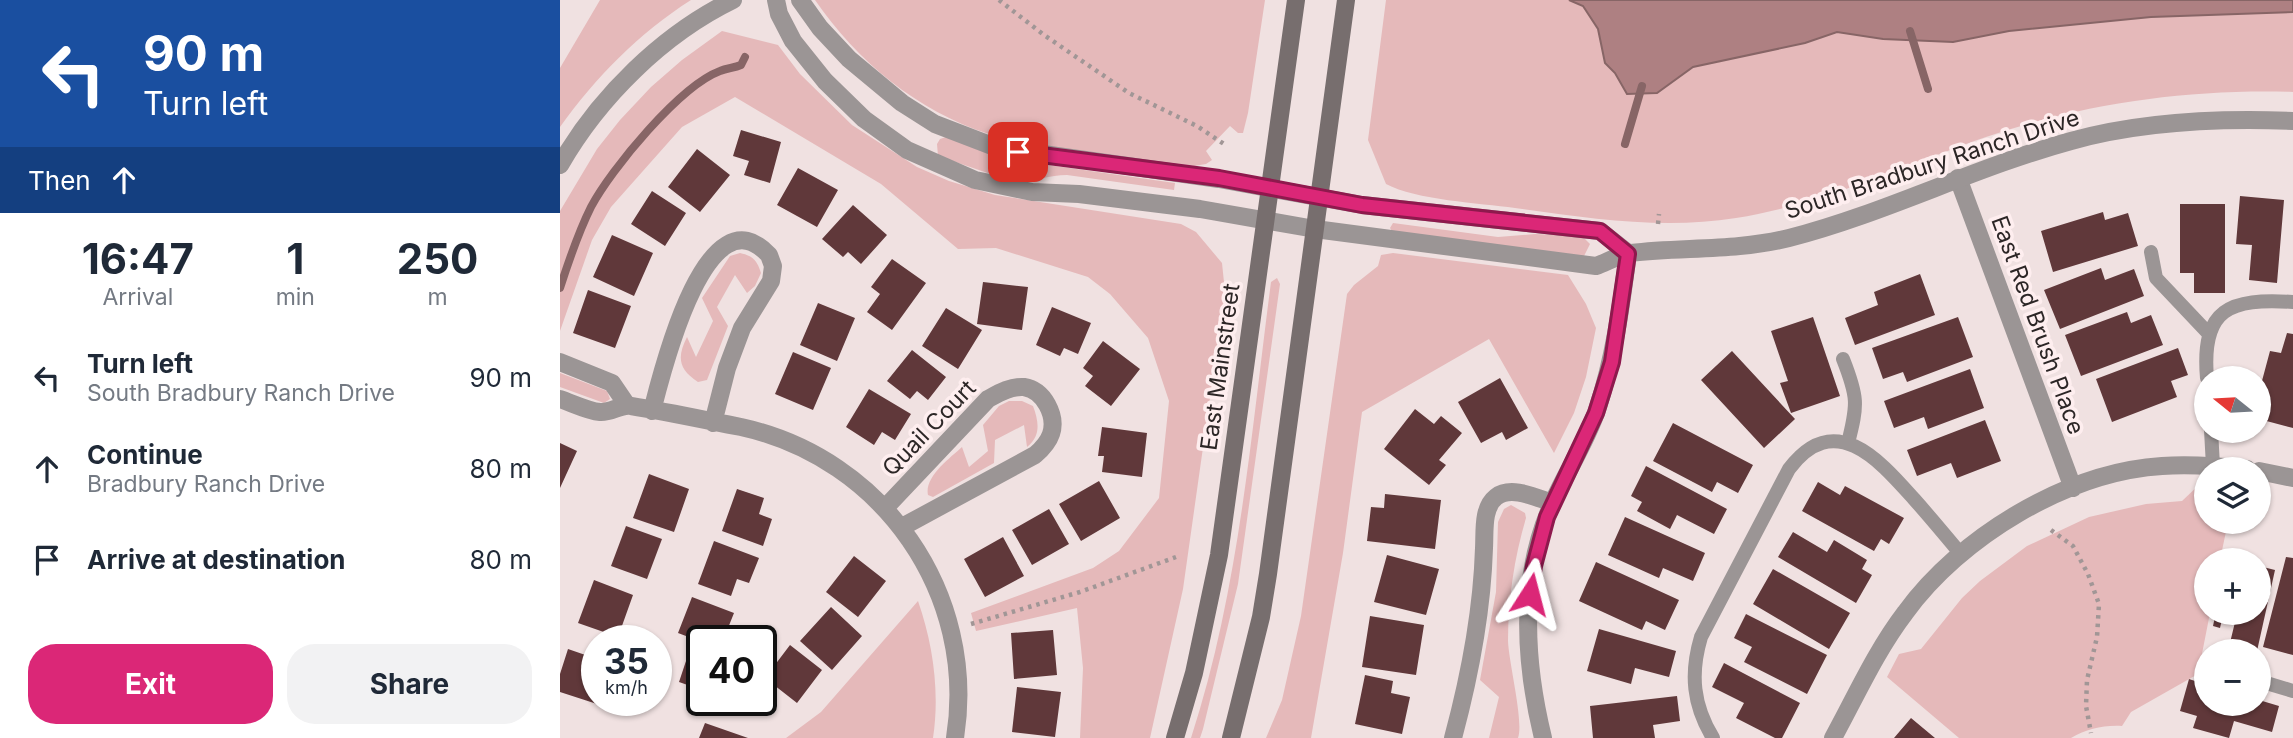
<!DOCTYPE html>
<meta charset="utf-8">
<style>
:root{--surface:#fff;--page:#f2f2f3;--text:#1f2937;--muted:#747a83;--accent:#db2777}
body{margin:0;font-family:Inter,sans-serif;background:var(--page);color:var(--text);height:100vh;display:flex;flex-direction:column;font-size:26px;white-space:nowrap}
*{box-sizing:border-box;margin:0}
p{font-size:23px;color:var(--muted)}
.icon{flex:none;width:38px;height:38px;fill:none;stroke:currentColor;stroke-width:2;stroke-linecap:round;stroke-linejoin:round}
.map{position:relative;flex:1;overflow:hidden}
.details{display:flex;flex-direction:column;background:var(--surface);width:560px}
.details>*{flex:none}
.banner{background:#1a4fa0;color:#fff;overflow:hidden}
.needle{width:46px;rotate:288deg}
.controls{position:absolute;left:1634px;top:366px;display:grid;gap:14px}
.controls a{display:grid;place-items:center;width:77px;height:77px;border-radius:50%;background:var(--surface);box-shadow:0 2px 5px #0004;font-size:35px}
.speed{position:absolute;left:21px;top:625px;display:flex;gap:14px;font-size:35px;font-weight:700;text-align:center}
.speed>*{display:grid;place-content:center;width:91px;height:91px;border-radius:50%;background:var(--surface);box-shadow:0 2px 5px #0004;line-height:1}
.speed small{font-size:18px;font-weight:400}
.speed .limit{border:4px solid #111;border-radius:10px;background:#fff;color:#111}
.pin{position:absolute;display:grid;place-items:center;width:60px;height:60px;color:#fff;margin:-30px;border-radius:14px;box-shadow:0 4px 10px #0006}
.me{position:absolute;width:77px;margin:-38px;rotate:9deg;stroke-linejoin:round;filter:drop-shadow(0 0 5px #0008)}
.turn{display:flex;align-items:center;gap:24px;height:147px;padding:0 28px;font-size:32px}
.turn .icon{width:91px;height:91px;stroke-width:2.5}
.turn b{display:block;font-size:49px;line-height:60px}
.then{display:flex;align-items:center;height:66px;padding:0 28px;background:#0003;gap:14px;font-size:26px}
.eta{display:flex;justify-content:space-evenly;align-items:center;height:119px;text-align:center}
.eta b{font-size:42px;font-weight:700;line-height:49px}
.button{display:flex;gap:14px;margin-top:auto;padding:14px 28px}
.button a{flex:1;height:80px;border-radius:28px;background:var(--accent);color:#fff;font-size:28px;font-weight:700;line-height:80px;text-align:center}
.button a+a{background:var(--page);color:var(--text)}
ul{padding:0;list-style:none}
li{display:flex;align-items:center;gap:21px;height:91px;padding:0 28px}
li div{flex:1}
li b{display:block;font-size:26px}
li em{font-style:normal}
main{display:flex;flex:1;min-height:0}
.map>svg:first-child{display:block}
</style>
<main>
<section class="details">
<div class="banner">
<div class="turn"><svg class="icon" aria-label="left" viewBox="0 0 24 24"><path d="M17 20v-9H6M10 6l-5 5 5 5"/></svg><div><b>90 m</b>Turn left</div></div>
<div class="then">Then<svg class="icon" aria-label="ahead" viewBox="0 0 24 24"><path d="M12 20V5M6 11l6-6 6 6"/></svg></div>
</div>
<div class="eta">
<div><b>16:47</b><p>Arrival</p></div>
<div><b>1</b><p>min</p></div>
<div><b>250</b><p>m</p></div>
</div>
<ul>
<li><svg class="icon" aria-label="left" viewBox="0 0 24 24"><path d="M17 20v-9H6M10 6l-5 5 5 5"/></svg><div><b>Turn left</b><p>South Bradbury Ranch Drive</p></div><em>90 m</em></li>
<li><svg class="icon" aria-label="ahead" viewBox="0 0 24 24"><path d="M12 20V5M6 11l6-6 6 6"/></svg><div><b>Continue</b><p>Bradbury Ranch Drive</p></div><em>80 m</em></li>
<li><svg class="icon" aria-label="arrive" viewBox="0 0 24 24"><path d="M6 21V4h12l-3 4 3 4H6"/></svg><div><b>Arrive at destination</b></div><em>80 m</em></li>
</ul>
<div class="button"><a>Exit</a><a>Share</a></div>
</section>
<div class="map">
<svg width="1733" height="738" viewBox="0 0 1733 738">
<rect width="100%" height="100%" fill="#f0e1e1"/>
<!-- green -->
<path fill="#e5b9ba" d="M40,0H131C79,33 36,77 0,127V68Z
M255,0H705L688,113L683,133H678L670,126L646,151L652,160L646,164L634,166C597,162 560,157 523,152C491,148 459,144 429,134C357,111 297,61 255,0Z
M826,0H1733V92C1628,89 1526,103 1426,137C1343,166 1263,204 1176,218C1102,230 1028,218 955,208C919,203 856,200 826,184L808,140Z
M162,31L218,45L240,74L292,125L357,167L389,181L435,195L621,224L636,232L662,263L665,292L623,589L590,738H520L523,668L517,608L416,631L411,613L533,568L559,551L599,498L609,401L588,338L550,294L528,277L436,248L398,249L321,184L175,97L122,127L51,207L32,240L0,331V211L37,149L60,120L91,87L122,60Z
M386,137L435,156L460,161L615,183L614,190L507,175C488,175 470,183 451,181L378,156L377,144L380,139Z
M833,223L938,237L975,234L1022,236L1030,244L1024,256L832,231L830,228Z
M180,253C193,256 197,260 201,273L195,286L187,293L175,275L157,307L168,326L147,380L138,382C118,369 117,357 127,337L136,357L153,321L142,298L170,256Z
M833,253L1008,275L1026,304L1036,328L1026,377L1014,413L994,453L929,339L802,412L783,553L751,738H706L722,700L741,616L787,294L794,285L818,266L821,255Z
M717,278L720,284L678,584L643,729L640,738H631C679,591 691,434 711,282Z
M0,373L47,391L50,399L44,403L0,387Z
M449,401H462L473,406C479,422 481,436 467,447L464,425L435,440L434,463L373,497L368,495C364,477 390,458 402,447L409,467L428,451L423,425L439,406Z
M1642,482L1647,483V522H1668L1660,560H1647V612L1650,613L1638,674L1571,712L1562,726C1543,725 1527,729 1511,738H1399L1327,677L1339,654L1361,649L1402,598L1420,581L1467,546L1529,517L1586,504L1622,501Z
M951,505L965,513L966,518C954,559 948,599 948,641C949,664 964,722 958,738H929L939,697L920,680L936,592L938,522L944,509Z
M358,601C373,644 380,692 373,738H226L261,712Z"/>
<!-- water -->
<path fill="#ae8082" stroke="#876566" stroke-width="2" d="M1009,0H1733V12L1591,17L1449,31L1393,42L1323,39L1277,32L1245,43L1133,67L1097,93L1067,94L1055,73L1045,63L1038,29L1023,6Z"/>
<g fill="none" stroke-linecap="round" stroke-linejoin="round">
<!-- stream -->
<path stroke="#876566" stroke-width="8" d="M1350,31L1368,89
M1065,144L1082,86
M0,288C9,260 18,233 31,207C51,169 120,86 160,71C167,68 174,68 181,65L185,57"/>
</g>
<!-- building -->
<path fill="#60383a" d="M181,130L221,142L210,183L184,175L189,161L173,156Z
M137,149L170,175L140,212L108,187Z
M238,168L278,190L257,227L217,205Z
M92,191L126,213L105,246L71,224Z
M1680,196L1724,200L1717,283L1689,280L1692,245L1676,244Z
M1620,204H1665V293H1634V273H1620Z
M293,205L327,235L301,264L288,252L283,257L262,239Z
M1543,212L1545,220L1568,213L1578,246L1493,272L1481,231Z
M52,235L93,253L74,296L33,277Z
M332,259L366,283L332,330L307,312L320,294L311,287Z
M1541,268L1545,280L1574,269L1584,296L1500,329L1484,290Z
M1360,274L1375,315L1295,345L1285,318L1318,305L1314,292Z
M423,282L468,287L462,330L417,324Z
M28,290L71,306L55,348L13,333Z
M258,303L295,318L277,361L240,345Z
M492,307L531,323L518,354L504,348L500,356L476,345Z
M386,308L422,330L398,369L362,346Z
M1567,312L1571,323L1591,315L1603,345L1521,376L1505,335Z
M1253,317L1280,396L1231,413L1220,383L1228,381L1211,331Z
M1398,317L1413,357L1347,382L1343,372L1323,379L1312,348Z
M1727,333L1733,334V428L1699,419V392L1710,351L1721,353Z
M543,341L580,369L551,406L525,386L533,376L523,368Z
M1618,348L1628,375L1611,381L1617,397L1552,422L1536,379Z
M352,350L386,377L368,400L357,391L350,399L327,381Z
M1172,351L1235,419L1204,448L1141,380Z
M233,352L271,368L253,410L215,394Z
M1410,369L1424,408L1368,429L1364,417L1334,428L1324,401Z
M940,378L968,428L946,440L942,432L921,443L898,402Z
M309,389L351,414L335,440L322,432L314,445L286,427Z
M855,409L874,424L881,416L902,433L879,460L886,465L869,485L824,449Z
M1425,420L1441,461L1397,478L1391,463L1357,476L1347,450Z
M1113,423L1193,465L1178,493L1157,482L1152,492L1093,461Z
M542,427L587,433L582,477L542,472L544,456H538Z
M0,443L17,451L0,488Z
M1086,466L1167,509L1154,534L1117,515L1110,529L1077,511L1082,502L1071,496Z
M89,474L129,489L114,532L73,518Z
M539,481L560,518L521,541L499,504Z
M1258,482L1280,495L1285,486L1344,518L1329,544L1321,539L1314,551L1242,511Z
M177,489L204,498L199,514L212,519L203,546L162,531Z
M825,494L881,500L875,549L807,541L811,507L824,508Z
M489,509L509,544L472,565L452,530Z
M1065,517L1145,553L1133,581L1103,568L1099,578L1048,555Z
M66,526L102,539L87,579L51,566Z
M1233,532L1267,552L1274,540L1307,560L1302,569L1312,575L1296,603L1218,557Z
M443,537L464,576L425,597L404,559Z
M154,541L199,558L189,583L177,579L171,596L138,584Z
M827,555L879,569L866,615L814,602Z
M294,556L326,581L298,617L266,592Z
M1726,557L1733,558V655L1703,647Z
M1036,562L1119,600L1105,630L1086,621L1082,630L1019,601Z
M1699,566L1715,570L1697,651H1668L1676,618L1663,615L1660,628L1653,626L1656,612H1699Z
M1213,569L1290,613L1269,649L1193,604Z
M34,580L73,595L58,637L18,623Z
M132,597L174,613L164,638L155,634L153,640L142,642L118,633Z
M271,607L302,636L272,670L240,641Z
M1186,614L1267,655L1247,694L1184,662L1192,647L1174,638Z
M810,616L864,625L856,675L802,667Z
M1039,629L1116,651L1109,677L1075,668L1071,684L1027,671Z
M493,630L497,675L454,679L451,633Z
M230,645L262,670L237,703L205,678Z
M8,649L37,659V704L0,692V674Z
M128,655L142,660V690L119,682Z
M1164,663L1240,703L1222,738H1215L1176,718L1184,703L1152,687Z
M805,675L833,681L831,693L850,697L842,734L795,724Z
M1629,679L1647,685V704H1699V700L1719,706L1712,732L1674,721L1669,738L1633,728L1637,716L1620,711Z
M457,687L501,692L495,737L452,732Z
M141,693L142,700H174L170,714L138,703Z
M1117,696L1120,721L1093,725L1095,738H1033L1030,706Z
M63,700H90L85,712L61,703Z
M1351,718L1375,738H1334Z
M145,723L188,738H139Z"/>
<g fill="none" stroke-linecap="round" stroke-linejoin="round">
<!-- path -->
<path stroke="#a19696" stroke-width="4.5" stroke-dasharray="3.5 5" stroke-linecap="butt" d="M439,0L484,35L569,93L637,126L664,144
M1098,224L1099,214
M1491,530L1513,546L1528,574L1539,604L1537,637L1527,680L1526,706L1531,733
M411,624L520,592L616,557"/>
<!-- service -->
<path stroke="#9b9595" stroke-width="14" d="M1591,252L1596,278L1649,334
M1283,359C1298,397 1298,404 1288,443
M1647,378C1641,308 1670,298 1733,302
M1651,430L1653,466
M1703,682L1733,691
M1153,738C1133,705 1130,674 1141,637L1229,469C1275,408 1320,461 1354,499C1370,517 1385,535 1400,553"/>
<!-- minor -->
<path stroke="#9b9595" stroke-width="18" d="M1398,178L1513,488
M0,362L52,383L67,405
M0,399C12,403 28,411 40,412C51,413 61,404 71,406C108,412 145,420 181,427C323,458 418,594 395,738
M92,411C101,376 146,187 209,255L213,266L211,281L182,328L167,368L153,423
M1699,471L1733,478
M325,508L428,399C439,393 451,386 464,387C484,390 497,416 491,434C488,443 482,449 475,455L342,527
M893,738C910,675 922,613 924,548C925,532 922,508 936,497C951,485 977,498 993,503
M1273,738C1296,696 1316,651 1345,613C1400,537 1507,472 1602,466C1630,464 1658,466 1687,469"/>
<!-- tertiary -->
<path stroke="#9b9595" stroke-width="18" d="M216,0L219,14L233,41L265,81L304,119L347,150L415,180L472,192L519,194L640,209L755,229L1036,266C1047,262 1059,255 1071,253C1124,247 1177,251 1229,238C1326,213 1415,167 1511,141C1583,121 1659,118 1733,121
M240,0L260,28L289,59L342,103L375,124L435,147L659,179L802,205L1040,231L1068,253
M0,165C39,97 103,34 173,0
M983,738C964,660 959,576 993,502C1007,471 1026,442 1037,410C1054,359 1061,307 1068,253"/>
<!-- secondary -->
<path stroke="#776e6e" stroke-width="18" d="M615,738L634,673L659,555L736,0
M671,738L701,617L708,574L786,0"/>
</g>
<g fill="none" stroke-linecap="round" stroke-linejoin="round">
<defs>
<path id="route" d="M458,152L659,178L802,205L1040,231L1068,254L1052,362L1036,413L987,517L974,566L970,594"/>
</defs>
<!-- route casing -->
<use href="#route" stroke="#8e194d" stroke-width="18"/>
<!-- route -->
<use href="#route" stroke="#db2777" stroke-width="12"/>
</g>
<g text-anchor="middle" stroke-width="7" stroke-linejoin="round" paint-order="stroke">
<!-- street labels -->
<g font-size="23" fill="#2c2626" stroke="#feeeef">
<text transform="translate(1372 164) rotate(-18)" y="8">South Bradbury Ranch Drive</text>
<text transform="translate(1478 325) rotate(70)" y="8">East Red Brush Place</text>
<text transform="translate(660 367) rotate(-82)" y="8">East Mainstreet</text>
<text transform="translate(369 428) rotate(-46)" y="8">Quail Court</text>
</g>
</g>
</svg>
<div class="controls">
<a><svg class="needle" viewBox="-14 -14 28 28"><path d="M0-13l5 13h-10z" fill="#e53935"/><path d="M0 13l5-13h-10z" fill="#747a83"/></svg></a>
<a><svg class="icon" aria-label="layers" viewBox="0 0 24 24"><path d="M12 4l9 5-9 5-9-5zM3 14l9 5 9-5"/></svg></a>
<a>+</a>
<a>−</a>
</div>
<div class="speed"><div>35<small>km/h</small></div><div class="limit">40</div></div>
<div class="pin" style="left:458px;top:152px;background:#d93025"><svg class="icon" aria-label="arrive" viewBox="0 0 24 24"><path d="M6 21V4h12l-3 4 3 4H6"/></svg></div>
<svg class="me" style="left:970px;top:594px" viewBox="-20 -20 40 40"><path d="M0-17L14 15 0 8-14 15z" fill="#db2777" stroke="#fff" stroke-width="4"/></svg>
</div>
</main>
